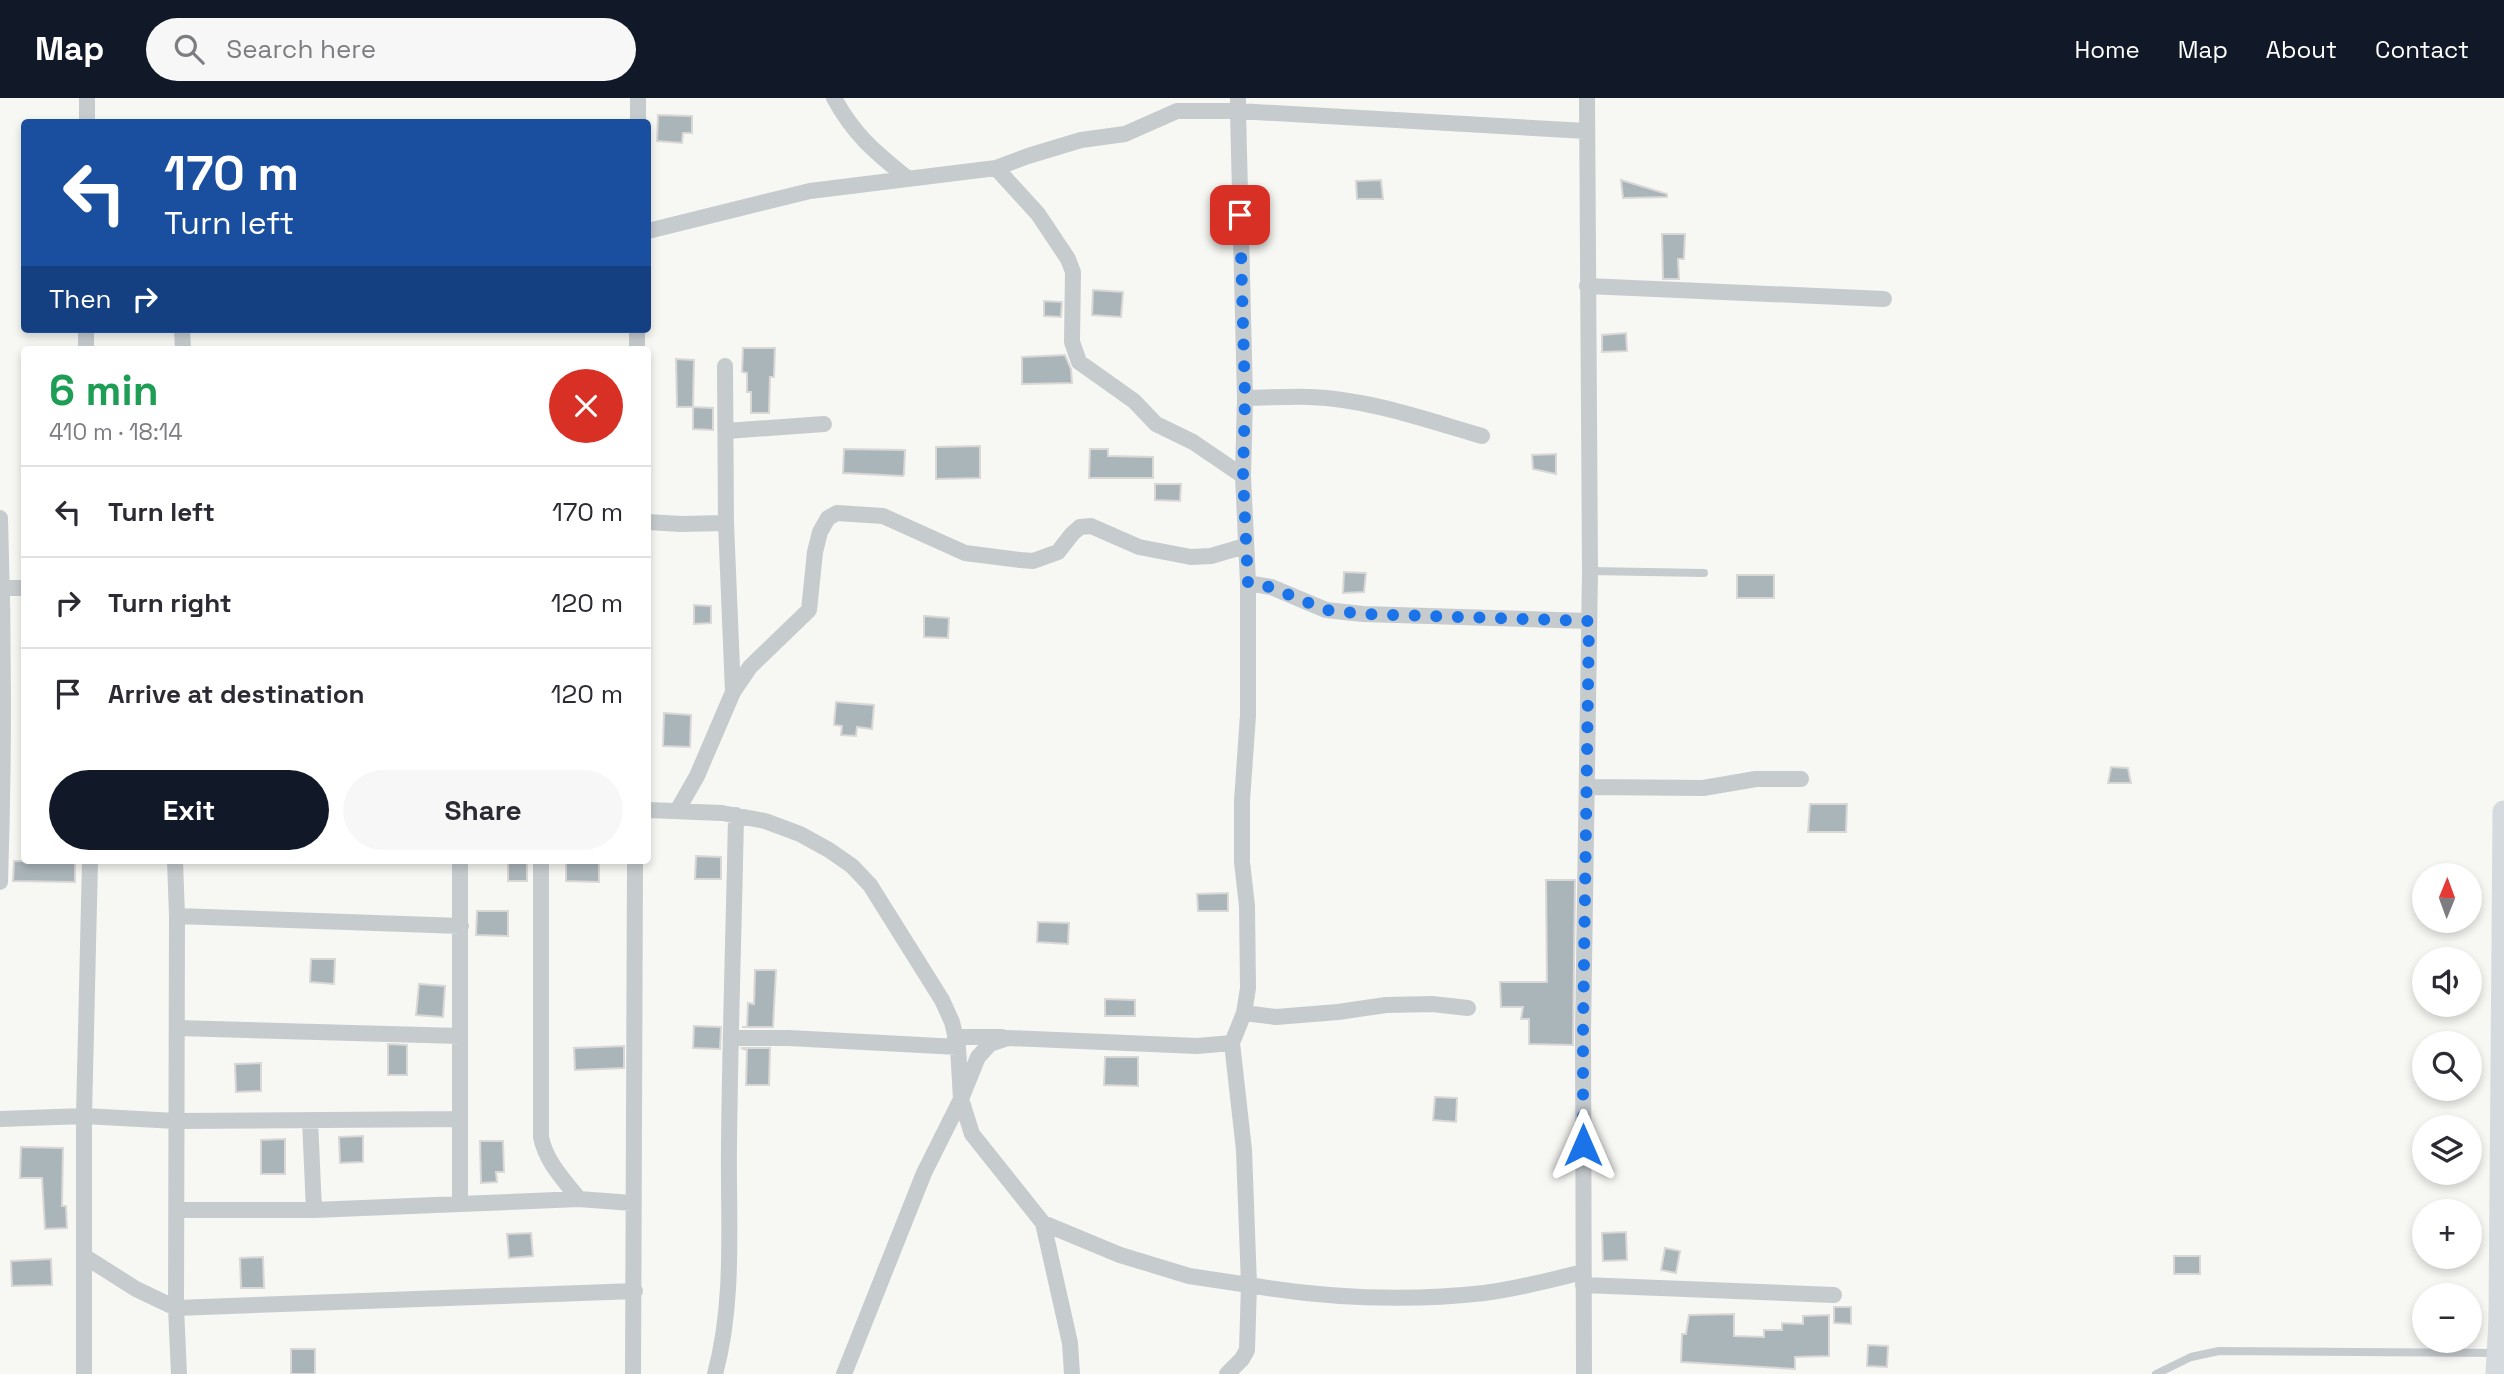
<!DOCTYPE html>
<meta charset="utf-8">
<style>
:root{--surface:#fff;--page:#f7f7f7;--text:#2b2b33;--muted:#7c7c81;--line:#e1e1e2;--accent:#111827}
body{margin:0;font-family:"Space Grotesk",sans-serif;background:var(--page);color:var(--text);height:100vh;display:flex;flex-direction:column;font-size:26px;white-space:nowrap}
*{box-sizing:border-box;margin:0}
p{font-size:23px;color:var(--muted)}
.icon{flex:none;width:38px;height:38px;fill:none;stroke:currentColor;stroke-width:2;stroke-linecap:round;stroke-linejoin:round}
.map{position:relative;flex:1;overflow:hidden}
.side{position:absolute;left:21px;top:248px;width:630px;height:518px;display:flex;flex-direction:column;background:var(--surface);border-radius:7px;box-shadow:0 4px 10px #0003}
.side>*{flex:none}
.guide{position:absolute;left:21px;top:21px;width:630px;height:214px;border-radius:7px;box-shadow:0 4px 10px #0003;background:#1a4fa0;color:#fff;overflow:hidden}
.needle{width:46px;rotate:1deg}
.buttons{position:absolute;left:2412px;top:765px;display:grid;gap:14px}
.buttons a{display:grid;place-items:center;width:70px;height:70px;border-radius:50%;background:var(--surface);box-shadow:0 4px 10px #0003;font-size:35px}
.pin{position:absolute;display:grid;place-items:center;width:60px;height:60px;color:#fff;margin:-30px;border-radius:14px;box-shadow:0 4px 10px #0006}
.me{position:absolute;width:77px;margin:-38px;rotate:0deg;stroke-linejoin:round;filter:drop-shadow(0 0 5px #0008)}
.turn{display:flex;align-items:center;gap:24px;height:147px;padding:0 28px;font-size:32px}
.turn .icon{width:91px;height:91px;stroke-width:2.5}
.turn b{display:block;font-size:49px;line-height:60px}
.then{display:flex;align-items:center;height:66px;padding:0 28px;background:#0003;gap:14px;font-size:26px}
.round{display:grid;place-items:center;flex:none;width:74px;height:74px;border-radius:37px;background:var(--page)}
.head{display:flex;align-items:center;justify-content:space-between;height:119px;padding:0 28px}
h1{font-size:42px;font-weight:700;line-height:52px;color:#1e9e55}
.button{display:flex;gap:14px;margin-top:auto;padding:14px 28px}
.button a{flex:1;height:80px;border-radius:42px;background:var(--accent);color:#fff;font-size:28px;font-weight:700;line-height:80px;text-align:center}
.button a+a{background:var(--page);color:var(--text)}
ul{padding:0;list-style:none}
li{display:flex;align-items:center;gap:21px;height:91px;padding:0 28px;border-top:2px solid var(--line)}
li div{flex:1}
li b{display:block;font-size:26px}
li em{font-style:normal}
header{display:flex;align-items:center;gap:42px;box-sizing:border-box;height:98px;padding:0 35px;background:var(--accent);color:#fff}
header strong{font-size:33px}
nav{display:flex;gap:38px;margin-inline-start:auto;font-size:24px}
.search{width:490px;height:63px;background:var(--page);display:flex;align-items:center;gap:18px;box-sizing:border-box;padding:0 24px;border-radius:38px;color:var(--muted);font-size:26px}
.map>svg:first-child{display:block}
</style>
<header>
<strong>Map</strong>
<div class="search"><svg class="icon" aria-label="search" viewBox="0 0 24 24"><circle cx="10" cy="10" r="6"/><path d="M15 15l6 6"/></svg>Search here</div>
<nav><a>Home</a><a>Map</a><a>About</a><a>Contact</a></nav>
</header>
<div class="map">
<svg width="2504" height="1276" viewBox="0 0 2504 1276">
<rect width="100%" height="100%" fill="#f7f7f4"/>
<!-- building -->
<path fill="#aab5ba" stroke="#d9d8d6" stroke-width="2" d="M658,17L692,18V35H683L682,45L657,43Z
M1381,82L1383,101H1357L1356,83Z
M1621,82L1667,96V99L1623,100Z
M1662,136H1685L1684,161H1678L1679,181H1663Z
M1093,192L1123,194L1121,219L1092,217Z
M1044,203L1062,204L1061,219L1044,218Z
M1626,235L1627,253L1602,254V237Z
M743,250H775L774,279H770L769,315H751V294H747V275L742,274Z
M1065,257L1071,271L1072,285L1022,286V259Z
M676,261L694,262L693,309H677Z
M693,309L713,310V332L693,331Z
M980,348V380L936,381V349Z
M844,351L905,352L904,376L903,378L843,375Z
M1090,351H1108V358L1153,359V380H1089Z
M1556,356V376L1533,371L1532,357Z
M1155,386H1181L1180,403L1155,402Z
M1344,474L1366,475L1364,494L1343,495Z
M1737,477H1774V500H1737Z
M694,507L711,508V525L694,526Z
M924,518L949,520L948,540L924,539Z
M836,604L874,607L872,631L857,629L856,638L841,637L842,628L834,627Z
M664,615L691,617L690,649L663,648Z
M2111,669L2128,670L2131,685H2108Z
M1810,706H1847L1846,734H1808Z
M696,758L721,759V781H695Z
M14,763H75V784L13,783Z
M566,763H599V784L566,783Z
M508,765H527V783H508Z
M1546,782H1575L1573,947L1529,946V921H1521L1523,909H1501L1500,884H1547Z
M1228,795V813H1198L1197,796Z
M477,813H508V838L476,837Z
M1038,824L1069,825L1068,846L1037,844Z
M311,861H335L334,886L310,884Z
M755,872H776L773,929H742H747L748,905L754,906Z
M419,886L445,888L443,919L416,917Z
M1105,901L1135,902V918H1105Z
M694,928L721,929L720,951L693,950Z
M388,946L407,947V977H388Z
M624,948V970L575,972L574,950Z
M741,950H770L769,987H746L747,952Z
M1105,959H1138V988L1104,987Z
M261,965V993L236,994L235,966Z
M1435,999L1457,1000L1456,1024L1433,1022Z
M363,1038V1064L340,1065L339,1039Z
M285,1041V1076H261V1042Z
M480,1043H503L504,1074H496L497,1084L481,1085Z
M21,1049L63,1050L62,1108H66L67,1130L45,1131L42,1080H20Z
M1626,1134L1627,1162L1603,1163L1602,1135Z
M531,1135L533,1158L509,1160L507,1136Z
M1665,1150L1680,1153L1676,1175L1661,1172Z
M2174,1158H2200V1176H2174Z
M263,1159L264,1190H241L240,1160Z
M51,1161L52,1187L12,1188L11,1163Z
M1834,1209H1851V1226L1834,1225Z
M1734,1216V1238L1764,1239V1232H1782V1225L1803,1226V1218L1829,1217V1258L1795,1259V1271L1681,1264L1682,1236H1686L1689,1217Z
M1868,1247L1888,1248L1887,1269L1867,1268Z
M291,1251H315V1276H291Z"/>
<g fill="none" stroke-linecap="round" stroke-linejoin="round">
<!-- lane -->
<path stroke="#c6cbce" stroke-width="8" d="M1590,473L1704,475
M2156,1276L2191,1259L2219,1253L2497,1255"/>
<!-- street -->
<path stroke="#c6cbce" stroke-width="16" d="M834,0C854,37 875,54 907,80
M87,24V0
M638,24V0
M996,70L1038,116L1068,161L1073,174L1072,244L1079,264L1134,303L1156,326L1193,344L1243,378
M648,133L810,93L996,70L1028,58L1081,42L1125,36L1177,13H1238V0
M1587,188L1884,201
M182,231L183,252
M86,252V231
M637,252V231
M1245,300C1267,300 1288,298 1310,299C1368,301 1427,322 1482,338
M726,333L824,326
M0,420C4,542 4,662 0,784
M648,424L681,426L726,425L725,268
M726,425L733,594
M1248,485L1271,489L1326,512L1363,516L1589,523
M0,490H24
M1588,689L1703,690L1756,681H1801
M648,712L722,715L765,723L800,736L829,752L852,768L870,787L942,902L952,924L958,949L961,1001L972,1036L1043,1125L1070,1245L1072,1276
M677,713L697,678L733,594L750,569L809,512L815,454L820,434L828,420L837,415L883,418L965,455L1020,462L1033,463L1058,454L1072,436L1080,429L1091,428L1139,449L1191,459L1211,458L1245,448
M175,763L177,818L176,1210L179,1276
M460,763V1021
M541,763V1039C546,1064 564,1082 579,1101
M177,818L461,828
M1244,915L1276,919L1338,914L1386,907L1432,906L1468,910
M177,930L460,938
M955,939H1002
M731,940H789L958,949
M0,1021L84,1018L176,1023L460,1021V1106L314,1112H177
M310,1022L314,1112
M460,1106L579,1101L632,1105
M1043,1125L1120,1157L1189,1178L1249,1187L1247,1252L1242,1261L1227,1276
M84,1158L136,1191L176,1210L635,1193
M1583,1174C1551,1182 1517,1191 1484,1195C1405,1204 1326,1200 1249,1187L1244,1052L1232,945L1244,915L1248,890L1247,808L1242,764V703L1248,617V485L1243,378L1245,300L1238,13L1586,33
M1583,1187L1834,1197
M84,1276V1018L90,763
M633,1276L635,763
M715,1276C735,1203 728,1123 729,1048C730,938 734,827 736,717
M844,1276L924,1075L961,1001L978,959L990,946L1008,940L1197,948L1232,945
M1584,1276L1583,933L1590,473L1587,0"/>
<!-- secondary -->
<path stroke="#d5dade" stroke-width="23" d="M2497,1276L2500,1222L2504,714"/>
</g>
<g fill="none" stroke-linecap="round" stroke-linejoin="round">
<!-- route -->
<path stroke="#1a73e8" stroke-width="12" stroke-dasharray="0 21.6" d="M1240,117L1245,300L1243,378L1248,485L1270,489L1326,512L1363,516L1589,523L1583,933V1047"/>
</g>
</svg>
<div class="buttons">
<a><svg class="needle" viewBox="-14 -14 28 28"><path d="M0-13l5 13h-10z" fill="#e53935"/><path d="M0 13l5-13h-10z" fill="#7c7c81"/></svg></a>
<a><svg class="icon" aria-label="sound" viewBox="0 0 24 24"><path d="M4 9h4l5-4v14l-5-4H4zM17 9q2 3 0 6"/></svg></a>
<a><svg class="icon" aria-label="search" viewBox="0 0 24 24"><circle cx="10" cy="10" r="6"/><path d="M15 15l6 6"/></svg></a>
<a><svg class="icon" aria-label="layers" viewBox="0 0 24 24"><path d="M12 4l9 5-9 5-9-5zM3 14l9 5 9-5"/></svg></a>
<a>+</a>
<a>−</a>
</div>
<div class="pin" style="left:1240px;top:117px;background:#d93025"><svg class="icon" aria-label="arrive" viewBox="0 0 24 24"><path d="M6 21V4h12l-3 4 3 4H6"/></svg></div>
<svg class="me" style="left:1583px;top:1047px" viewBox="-20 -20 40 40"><path d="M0-17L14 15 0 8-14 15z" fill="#1a73e8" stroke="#fff" stroke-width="4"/></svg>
<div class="guide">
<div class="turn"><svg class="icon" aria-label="left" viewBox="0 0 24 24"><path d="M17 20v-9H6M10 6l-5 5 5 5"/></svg><div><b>170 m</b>Turn left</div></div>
<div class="then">Then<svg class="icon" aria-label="right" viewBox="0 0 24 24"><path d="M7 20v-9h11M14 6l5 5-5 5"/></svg></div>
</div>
<section class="side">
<div class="head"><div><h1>6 min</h1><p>410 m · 18:14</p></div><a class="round" style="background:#d93025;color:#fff"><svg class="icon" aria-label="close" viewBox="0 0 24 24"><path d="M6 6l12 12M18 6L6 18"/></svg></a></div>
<ul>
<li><svg class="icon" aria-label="left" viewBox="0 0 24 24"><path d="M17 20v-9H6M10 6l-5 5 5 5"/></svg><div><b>Turn left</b></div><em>170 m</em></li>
<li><svg class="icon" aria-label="right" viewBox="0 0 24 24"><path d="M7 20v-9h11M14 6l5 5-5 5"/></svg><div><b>Turn right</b></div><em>120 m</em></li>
<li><svg class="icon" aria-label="arrive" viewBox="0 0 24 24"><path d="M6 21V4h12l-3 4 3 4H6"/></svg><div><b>Arrive at destination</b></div><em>120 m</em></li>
</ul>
<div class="button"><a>Exit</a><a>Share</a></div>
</section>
</div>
